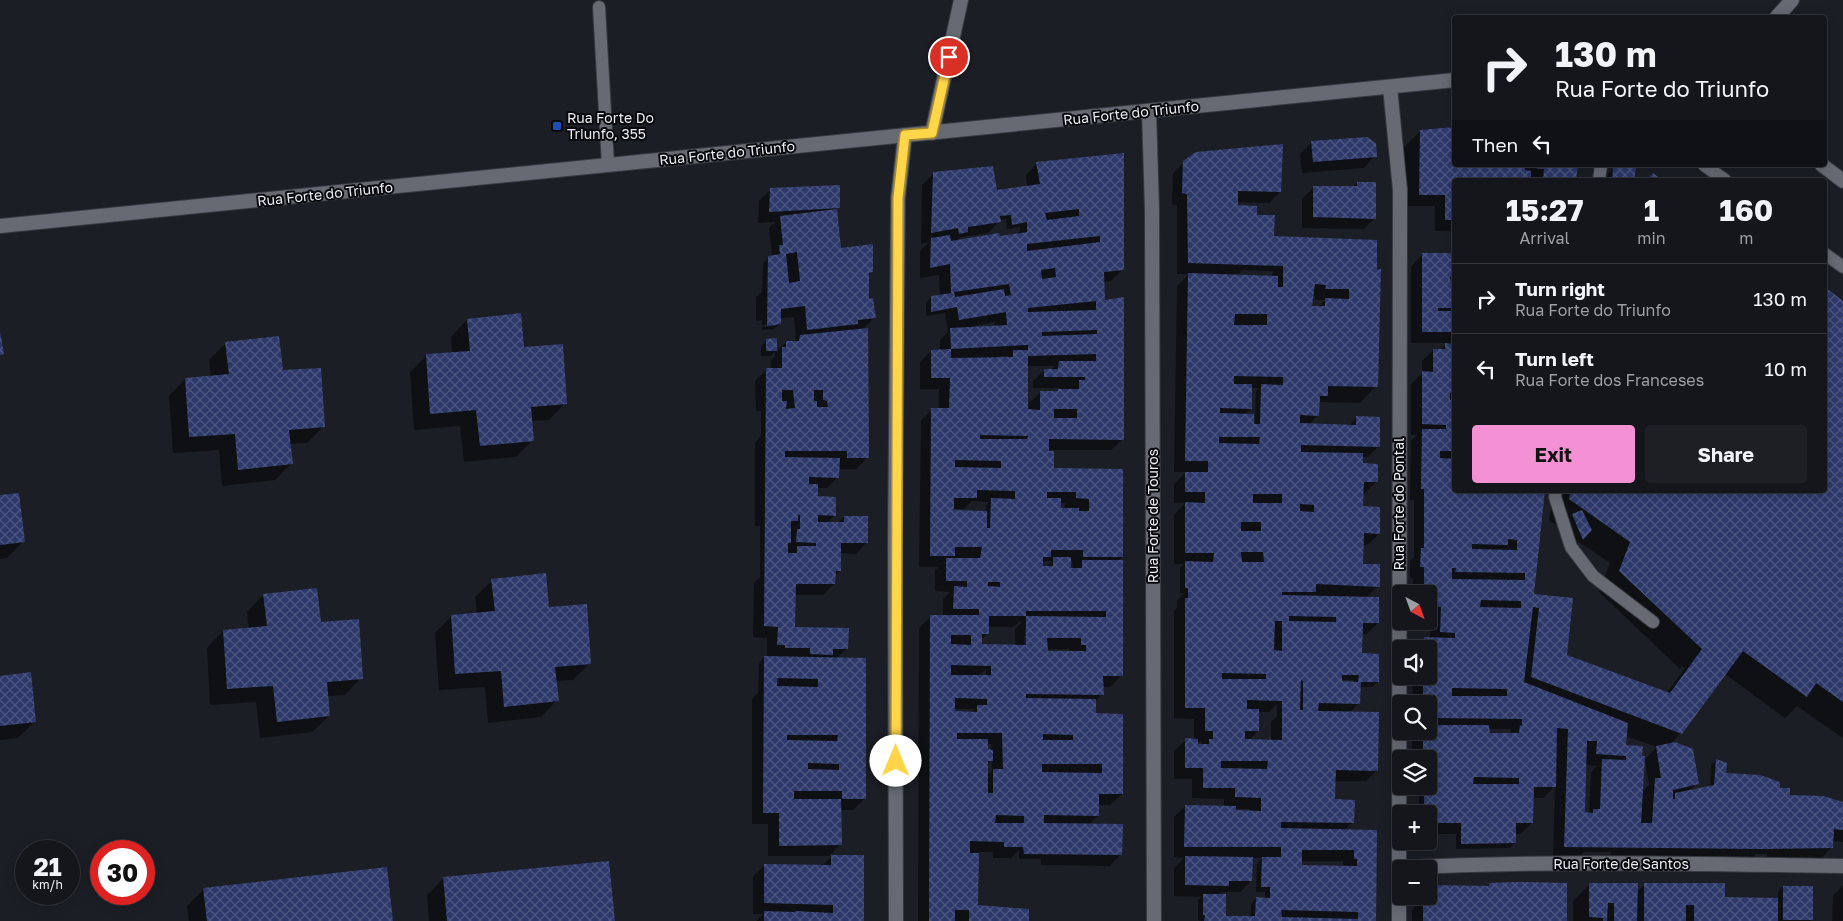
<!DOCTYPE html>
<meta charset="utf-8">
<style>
:root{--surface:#15161c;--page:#1e1f25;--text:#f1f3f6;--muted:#9d9fa3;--line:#34353b;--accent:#f491d4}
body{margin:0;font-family:"Golos Text",sans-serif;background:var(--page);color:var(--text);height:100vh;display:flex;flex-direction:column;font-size:19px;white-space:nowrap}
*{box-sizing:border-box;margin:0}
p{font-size:16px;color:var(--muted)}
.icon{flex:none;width:28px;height:28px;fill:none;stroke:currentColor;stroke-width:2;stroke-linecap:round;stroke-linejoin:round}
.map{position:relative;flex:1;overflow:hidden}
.sheet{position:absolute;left:1452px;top:178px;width:375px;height:315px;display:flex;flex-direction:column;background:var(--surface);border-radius:5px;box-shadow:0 2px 12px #0003,0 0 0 1px var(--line)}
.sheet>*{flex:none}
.top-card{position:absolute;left:1452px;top:15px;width:375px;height:152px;border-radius:5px;box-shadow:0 2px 12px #0003,0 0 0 1px var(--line);background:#15161c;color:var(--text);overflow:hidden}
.needle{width:32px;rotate:139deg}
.controls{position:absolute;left:1392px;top:585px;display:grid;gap:10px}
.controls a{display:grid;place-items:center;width:45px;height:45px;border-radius:5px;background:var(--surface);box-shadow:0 2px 12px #0003,0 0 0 1px var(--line);font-size:25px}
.speed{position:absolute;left:15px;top:840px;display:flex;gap:10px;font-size:25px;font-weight:700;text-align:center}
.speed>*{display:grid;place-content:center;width:65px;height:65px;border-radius:50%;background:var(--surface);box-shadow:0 2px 12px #0003,0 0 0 1px var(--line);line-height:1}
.speed small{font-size:12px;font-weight:400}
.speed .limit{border:8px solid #d22;background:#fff;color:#111}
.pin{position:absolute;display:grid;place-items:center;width:42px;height:42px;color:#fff;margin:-21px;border:2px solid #fff;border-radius:50%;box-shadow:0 1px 5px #0007}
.me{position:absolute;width:55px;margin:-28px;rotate:0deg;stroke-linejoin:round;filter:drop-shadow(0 0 4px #0008)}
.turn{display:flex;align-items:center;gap:18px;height:105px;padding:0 20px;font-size:22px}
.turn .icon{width:65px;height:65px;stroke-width:2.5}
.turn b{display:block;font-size:35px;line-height:42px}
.then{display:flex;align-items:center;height:48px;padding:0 20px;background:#0003;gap:10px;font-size:19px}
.eta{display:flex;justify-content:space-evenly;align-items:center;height:85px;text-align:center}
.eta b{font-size:30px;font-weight:700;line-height:35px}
.button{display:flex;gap:10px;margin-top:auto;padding:10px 20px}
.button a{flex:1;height:58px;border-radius:5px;background:var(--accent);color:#111;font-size:20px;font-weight:700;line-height:58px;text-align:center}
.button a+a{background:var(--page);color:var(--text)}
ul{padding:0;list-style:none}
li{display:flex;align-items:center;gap:15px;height:70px;padding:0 20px;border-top:1px solid var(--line)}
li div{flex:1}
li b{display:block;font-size:19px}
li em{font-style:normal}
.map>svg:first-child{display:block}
</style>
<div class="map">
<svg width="1843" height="921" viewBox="0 0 1843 921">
<defs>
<pattern id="building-cross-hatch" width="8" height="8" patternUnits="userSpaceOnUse" patternTransform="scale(1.25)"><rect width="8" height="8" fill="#2d396a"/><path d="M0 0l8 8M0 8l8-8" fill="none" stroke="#4c5680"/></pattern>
</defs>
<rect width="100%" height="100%" fill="#1c1e26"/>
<!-- shadow -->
<path fill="#0007" fill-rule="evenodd" d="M1455,129V165H1576L1575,180H1455V236H1451V231H1435V206H1408V186H1403V148L1420,132Z
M1312,142L1375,156L1364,168L1302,173L1300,154Z
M1122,154V270L1111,281L1103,282L1104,301L1123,439L1111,450H1047L1051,470H1122V557L1117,562L1121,676L1110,687H1102V694L1095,702V714L1122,794L1110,805H1098V816L1088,825L1121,854L1110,866L1041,865V859H1019V850L1011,858H993V852H977V906L1028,921H918L919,628L931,616H943V599L950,592L935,591V570L939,567H919L921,421L932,409L939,410V389H920V362L931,351L940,350V340L948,332L945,313L926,316V303L931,297L940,296L939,275L920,278V251L929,242L921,244L922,185L933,174L996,192L1027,186L1026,175L1037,163ZM1006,219L1007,229L1020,227V231L1016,235L957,241L961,237L988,233L1000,220ZM995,322V327L974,328V326ZM999,356H1009L1006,359H999ZM1027,366H1055L1051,370H1045L1033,381V388H1060L1056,392H1041L1029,403V410H1027ZM972,501L989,502L986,505V512L953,511V509H964ZM1060,503H1065V509H1060ZM1046,561H1052L1045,568L1041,565ZM1070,561H1072L1073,569H1069ZM1019,622H1022L1015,629V646H980L981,640L988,633V627H1013ZM1025,627H1027V651H1024ZM1047,649H1070V652H1047ZM986,669V676H978ZM954,709H975L971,713H954ZM987,744H991V751H987ZM992,760V771L986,777V765Z
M1184,162L1280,192L1269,203L1236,202V206L1256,216L1271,238L1375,241L1376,386L1360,403L1319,402L1318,415L1308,425L1348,426L1356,418L1379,446L1368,457H1361V464L1376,482L1362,496V506L1379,534L1368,545H1363L1362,565L1378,586L1366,598L1378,623L1367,634H1362L1361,654L1378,682L1372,687H1359V703L1349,713L1377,770L1366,781H1335L1334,801L1353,822L1344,831L1376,832L1375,921H1201L1198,920V900L1202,897L1174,896V868L1184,858L1174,857V817L1185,806L1224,807V799L1192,798V779H1174V751L1186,740H1194V719L1174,718V611L1177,608V601L1184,593H1180V568L1184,564H1174V515L1185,503H1174V484L1186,472H1174L1177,286L1189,274H1177V205L1172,204L1173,174ZM1242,270L1273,271L1272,277L1236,276ZM1312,296H1315V300H1325L1318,307H1311ZM1251,388H1259L1256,391L1255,425H1252L1244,415L1250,409ZM1341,680H1354V683H1340ZM1277,704V716L1271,722V741H1248L1258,731V712H1269ZM1197,742H1202V745H1197ZM1234,809H1250V812H1234ZM1252,858H1263L1257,864L1256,892H1265V899L1256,898L1251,904L1250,918L1223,917L1218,895L1222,892H1240L1251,881ZM1301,861H1343V867H1301Z
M1617,165H1628L1625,168L1633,180H1608V174L1614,168H1622Z
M1357,183L1375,218L1364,229L1302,228V199L1314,187H1353Z
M770,190L839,207L835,210L840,249L872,272L867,277L868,300L874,318L862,330L867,458L856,469H838V477L827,488H817V498L835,515L827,523H838L844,517L867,542L856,554L840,553V571L834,577V584L823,595H794V628L847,648L836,659L864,799L853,810H840V845L829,856H768V824H752V699L758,693L759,663L764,657H767V638L753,637L754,583L760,577V526H755V442L761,436V411H756L755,381L767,369H771V360L775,356V352L771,356H761V346L767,340L776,339V352L786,342H794L796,340L794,317L780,318V324L774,329L762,330V327L776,326V323L762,325V320L756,321V297L762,292L763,263L772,254L769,228L776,222L758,223L759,201ZM776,667H779V684H776Z
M1423,254L1455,255V490H1543L1532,598L1535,595L1566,656L1667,693L1685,668L1682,666L1680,669L1599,592L1610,563L1579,542L1577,544L1575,539L1549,520L1554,490H1825V289L1843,302V738L1797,706L1785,718L1725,674L1681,733L1670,745L1697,783L1689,791L1710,788L1711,765L1717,760L1725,774L1789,796L1843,803V842L1832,841V847L1821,859L1767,860V854H1756L1750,860L1610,858L1611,852H1584L1578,858L1553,857L1555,786L1543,798H1532V823L1520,834H1514L1515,843L1509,848L1456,849V834H1433V828H1429V824H1433V822H1429V814H1419V794H1412V786H1429V759H1412V731H1429V704H1412L1413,676H1429V649H1414L1424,639H1430V618H1429V594H1413V578L1410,577V561L1414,557V500H1410L1411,441L1417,435H1411V384L1422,373V361L1433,350H1440L1447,343H1411V266ZM1488,729H1511V734H1488ZM1626,736L1657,747L1645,759L1649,785L1642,792L1625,746ZM1585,765L1597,766L1591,772L1589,814L1584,813Z
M467,320L523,349L565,403L549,420L531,421L533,440L516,457L464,462L460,426L414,430L410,372L427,355L452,353L451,337Z
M226,343L282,372L324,426L307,443L289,444L291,464L275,480L222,486L219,450L173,453L169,396L185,379L211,377L209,360Z
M0,496L24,541L7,558L0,559Z
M492,581L548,609L590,663L573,680L555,681L557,700L541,717L488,723L485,687L439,690L435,633L452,616L477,614L475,597Z
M263,595L320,624L361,678L345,695L327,696L329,716L312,732L260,738L256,702L210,705L207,648L223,631L249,629L247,612Z
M0,677L35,721L18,738L0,740Z
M832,856L863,921H756L763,914H753V877L764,865L822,866Z
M444,878L613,921H429L427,895Z
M1490,884L1565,921H1412V911L1422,896H1429V890L1432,886L1486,887Z
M1590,884L1636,893L1645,884L1723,898L1778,899V892L1783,887L1812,919L1810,921H1573V901Z
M1843,885V921H1832L1833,896Z
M204,889L392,921H189L187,906Z"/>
<!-- building -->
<path fill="url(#building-cross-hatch)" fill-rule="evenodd" d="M1455,127V165H1525V170L1531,171V180H1455V220H1445V195H1419L1420,130Z
M1367,137L1376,143L1377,157L1313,162L1311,141Z
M1283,144L1281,192L1238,191V205L1257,206V215H1275L1274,236L1377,240V270L1381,269L1378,387L1328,386V396H1320L1319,416L1300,415V423L1356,425V416L1380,417V447L1301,445V452L1363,453V463L1378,464V482H1364L1363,506L1380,507V534L1364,533L1363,564H1380V587L1316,584V592H1282V595L1379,597V623H1363L1362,653L1379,654V682H1361L1360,704L1319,703L1318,711L1379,712L1378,771L1336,770L1335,799L1355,800L1354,823L1281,822V828L1377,830L1376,921H1204L1205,915H1203V894H1226V916H1255L1256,897L1270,898V887H1261L1262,857H1281V847H1184L1185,805L1236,806V810L1261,811V798L1235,797V788H1203V768H1185V738L1198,739V744H1209V739H1213V731H1205V708H1185V598H1188V588H1185V561L1213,562L1214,553H1185V502L1205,503V492H1185V472H1208V461H1185L1188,273L1278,276V287H1283V266L1188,263L1187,194L1182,193L1183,161L1196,152ZM1315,284L1326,285L1325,289H1349V299L1325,298V306H1312ZM1235,314H1267V325H1234ZM1234,376L1283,377V385L1261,384L1260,424H1254V414L1220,413V408L1252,409V384H1234ZM1219,437H1260L1259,444L1219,443ZM1253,494H1282V503H1253ZM1300,504L1314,505V512L1300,511ZM1241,522H1261V531H1241ZM1241,552H1263L1264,562H1242ZM1289,616L1336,617V622L1289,621ZM1275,621H1282V651L1274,650ZM1222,673L1266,674V679H1222ZM1342,675H1359L1358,682L1342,681ZM1301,680L1303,681V710H1300ZM1247,700L1282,701V740L1245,739V731H1259V709H1247ZM1221,761H1268L1267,769L1221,768ZM1302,850H1354V859H1357V866L1302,865ZM1281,910L1358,912V919L1282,917Z
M1124,153V270L1104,272L1105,300L1124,297V440L1049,439V451H1054V468L1123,469V557H1083V550H1051V557H1043V566H1053V557H1071V568H1082V560H1123V676H1103L1104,695L1026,694V698L1096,699V713L1123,714V794H1099V816L1044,815V823L1123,824L1122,855L1024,854L1023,847H1004V842L970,841V853H979L978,905L1029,909V921H969V910H955V921H929L930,615H979V609H953L954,586L967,587V581H946V558H980L982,547H955V556H930L931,408H949L950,378H931V350L951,349L950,328L1007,325L1006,312L959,320L957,307L931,312V296L951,293L950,264L930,268L931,238L950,235L951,241L999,233L1000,236L1027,232V222L1012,225L1011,215L1000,216L1001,222L968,227V232L959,234L958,228L931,233L933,172L993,166L997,190L1040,184L1036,162ZM1079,209V216L1047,220L1045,213ZM1100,236V242L1027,251V244ZM1055,268L1056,277L1042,279L1041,270ZM1009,284L1011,295L1005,296L1004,289L955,297L954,292ZM1096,301V310L1028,312V308ZM1097,330V334L1042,336V332ZM1028,345V350H1013V357L951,358V349ZM1096,354V361H1059L1058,369H1044V377H1085V380H1079V389H1058V391H1040V410L1028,409V356ZM1054,409H1077V418H1054ZM980,435L1028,436L1027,439H980ZM955,460L1001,461V468L955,467ZM977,490L1015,491V499L991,498L990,528H987V511L954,510V498H977ZM1047,492H1076V498L1089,499V511H1079V508H1061V498H1047ZM988,582H1000V587L988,586ZM1026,611H1106V617L1026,616V645L982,644V634H989V616H1026ZM951,635H971V645L951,644ZM1047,638H1081V645H1086V651H1048ZM951,665L991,666V675H951ZM955,698L987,699V705H977V712L955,711ZM957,733H1002L1003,769H993V793H988V761H993V750L988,749V739H957ZM1043,734L1073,735V740H1043ZM1042,764H1102V773L1042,772ZM996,815L1024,816V823H995Z
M1533,165H1578L1576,180H1543L1544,169L1533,168Z
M1613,167L1636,168L1634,180H1612Z
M1653,173L1662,180H1647Z
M1357,182H1376V219L1313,217V186H1357Z
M840,185V208L769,212L770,188Z
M837,209L841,248L873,244V272L869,273V299L873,298L876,318L858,320V324L807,330L805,306L781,309V324L767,326L768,256L780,254L779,245H783L780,216ZM797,252L800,281L789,283L786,254Z
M1422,253H1455V277H1450L1451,283H1455V308H1438V311H1455V332H1422Z
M1825,287L1843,301V702L1816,683L1807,697L1743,651L1682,734L1531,677L1539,608L1533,607L1524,682L1628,723L1626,745L1643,746L1642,756H1645L1641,823H1652L1655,778H1661L1656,746L1675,742L1693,749L1699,784L1673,790V799H1675V793L1714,785L1716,759L1727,763L1726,773L1760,775L1780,782V788H1790V795L1823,796L1843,802V830L1834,829L1833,848L1763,849L1564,847L1568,729L1557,728L1556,787H1534L1533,823H1516V843L1461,844V823H1429V814H1422V810H1424V786H1429V759H1423V731H1429V704H1423V676H1429V649H1424V637L1455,638V633L1440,632L1441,607H1429V594H1424V567H1420L1421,548H1424V489H1421L1422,429H1446V425L1422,424V371L1433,372V349H1445V343L1455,344V393H1450V400H1455V451H1440V458L1455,459V490H1545L1534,594L1573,598L1567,655L1670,693L1702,649L1619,571L1630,542L1569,499L1571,490H1825ZM1508,539L1517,540V550L1472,549V544L1508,545ZM1452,568H1456L1455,572L1525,573V580L1452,579ZM1481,600L1521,601V608L1480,607ZM1452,688L1507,689V696H1452ZM1435,718L1522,719V726L1520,725L1519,733H1490L1489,725H1435ZM1587,741H1597L1596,754L1626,756V760L1602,759L1600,809H1593V813L1585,812ZM1474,777L1519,778V784H1473Z
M521,313L524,347L563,344L567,404L531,407L534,441L480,446L476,410L430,414L426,354L470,351L467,319Z
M868,328L869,458H847V451H785V457L840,458L839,478L809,477V484H818V496L836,497V516L818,515V522H844V516H868V543H841V571H836L835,584H796L795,627L849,628L848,649H833V655L810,654V648H785V645H777L778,627L764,626L766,368H782V347H786V341H799L800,335ZM782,390H793L795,408L786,409L787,401H782ZM814,390H823V400L827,401L828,407H817V401H814ZM798,515H800V529H797L796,542L816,543V546H797V553H788V543H791V521H798Z
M0,331L4,354L0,355Z
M279,336L283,370L321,368L325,427L289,430L293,464L238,470L235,434L189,437L185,378L229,374L225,342Z
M777,338V351H766V339Z
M19,493L25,542L0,545V495Z
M1582,510L1592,530L1583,540L1572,514Z
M546,573L549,607L587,604L591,664L555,667L559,701L504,707L501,671L455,674L451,615L495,611L491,579Z
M317,588L321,622L359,619L363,679L327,682L330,716L277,722L273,686L227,689L223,630L267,626L263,594Z
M764,656L866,658V799H842V791H794V799H841L842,845L779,846V813H763ZM777,678L818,679V687L777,686ZM787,735H838L837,741L787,740ZM808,763L839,764V770L808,769Z
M31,672L36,722L0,726V676Z
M831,855H864V921H764V911L795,912V911L833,913V905L764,903V864L831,865Z
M1185,856L1253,857L1252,881H1229V886L1185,885Z
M609,861L615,921H447L443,877Z
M387,867L393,921H207L203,888Z
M1519,882L1567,883V921H1423V899L1425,896H1429V890L1432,885L1489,886V883Z
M1589,883H1638L1637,921H1614V903H1608L1607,921H1603V918L1589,917Z
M1644,883H1725V897L1778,898V921H1694V905H1686V921H1644Z
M1783,886H1813V920H1783Z"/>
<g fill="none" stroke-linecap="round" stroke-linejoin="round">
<defs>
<path id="service" d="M599,7L608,165
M1704,165L1725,180
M1599,180L1601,165
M1825,254L1843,267
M1556,490L1555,497L1571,547L1593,576L1653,622"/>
<path id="minor" d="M1776,18L1792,0
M1390,87L1400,190L1399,921
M1149,111L1152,210L1154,921
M932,133L961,0
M1399,868C1546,860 1695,864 1843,866
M896,921L895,544L898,198L905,135"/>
<path id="tertiary" d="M1822,165L1843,181
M0,226L1455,80"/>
</defs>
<!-- service casing -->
<use href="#service" stroke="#383a41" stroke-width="14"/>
<!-- minor casing -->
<use href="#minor" stroke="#383a41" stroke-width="16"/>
<!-- tertiary casing -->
<use href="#tertiary" stroke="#383a41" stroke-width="16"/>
<!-- service -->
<use href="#service" stroke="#676a73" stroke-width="12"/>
<!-- minor -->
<use href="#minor" stroke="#676a73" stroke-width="14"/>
<!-- tertiary -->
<use href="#tertiary" stroke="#676a73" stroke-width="14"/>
</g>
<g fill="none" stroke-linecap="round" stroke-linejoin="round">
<defs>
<path id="route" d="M896,761L898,198L905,135L932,133L949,57"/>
</defs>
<!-- route casing -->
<use href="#route" stroke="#a68a30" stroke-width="12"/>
<!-- route -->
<use href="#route" stroke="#ffd54a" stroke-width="9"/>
</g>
<!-- markers -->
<rect fill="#1a4fb4" stroke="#07080c" stroke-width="2" x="552" y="121" width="10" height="10" rx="2.5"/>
<g text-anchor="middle" stroke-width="4" stroke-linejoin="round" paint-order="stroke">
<!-- street labels -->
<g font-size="14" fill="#eaebf1" stroke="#07080c">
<text transform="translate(1131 113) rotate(-6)" y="5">Rua Forte do Triunfo</text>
<text transform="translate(727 153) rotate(-6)" y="5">Rua Forte do Triunfo</text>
<text transform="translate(325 194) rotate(-6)" y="5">Rua Forte do Triunfo</text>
<text transform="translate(1399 504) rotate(-90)" y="5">Rua Forte do Pontal</text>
<text transform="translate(1153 516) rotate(-90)" y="5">Rua Forte de Touros</text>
<text x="1621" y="869">Rua Forte de Santos</text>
</g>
<!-- poi labels -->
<g font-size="14" fill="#eaebf1" stroke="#07080c" text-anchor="start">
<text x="567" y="123">Rua Forte Do<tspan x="567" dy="16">Triunfo, 355</tspan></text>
</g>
</g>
</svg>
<div class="controls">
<a><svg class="needle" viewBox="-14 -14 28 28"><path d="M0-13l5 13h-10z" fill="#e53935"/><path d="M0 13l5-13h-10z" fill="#9d9fa3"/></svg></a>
<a><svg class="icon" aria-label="sound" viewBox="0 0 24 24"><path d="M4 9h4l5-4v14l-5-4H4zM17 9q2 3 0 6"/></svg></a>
<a><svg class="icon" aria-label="search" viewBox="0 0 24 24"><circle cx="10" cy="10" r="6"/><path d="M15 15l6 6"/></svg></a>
<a><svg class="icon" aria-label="layers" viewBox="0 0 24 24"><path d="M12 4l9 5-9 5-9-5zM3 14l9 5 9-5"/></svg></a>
<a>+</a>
<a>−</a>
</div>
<div class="speed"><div>21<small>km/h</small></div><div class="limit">30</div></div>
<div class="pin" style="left:949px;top:57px;background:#d93025"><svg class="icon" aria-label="arrive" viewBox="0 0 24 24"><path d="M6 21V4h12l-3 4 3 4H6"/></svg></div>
<svg class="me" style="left:896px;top:761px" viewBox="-20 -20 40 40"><circle r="19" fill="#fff"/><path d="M0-13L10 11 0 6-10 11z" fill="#ffd54a"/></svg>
<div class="top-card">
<div class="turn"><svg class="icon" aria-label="right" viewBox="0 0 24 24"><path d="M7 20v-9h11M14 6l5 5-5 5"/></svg><div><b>130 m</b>Rua Forte do Triunfo</div></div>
<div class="then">Then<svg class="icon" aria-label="left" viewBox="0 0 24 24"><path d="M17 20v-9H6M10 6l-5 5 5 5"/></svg></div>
</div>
<section class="sheet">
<div class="eta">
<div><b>15:27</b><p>Arrival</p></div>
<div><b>1</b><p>min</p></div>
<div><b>160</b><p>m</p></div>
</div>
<ul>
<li><svg class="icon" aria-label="right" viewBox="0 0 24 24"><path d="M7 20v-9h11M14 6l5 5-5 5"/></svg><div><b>Turn right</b><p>Rua Forte do Triunfo</p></div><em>130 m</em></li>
<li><svg class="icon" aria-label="left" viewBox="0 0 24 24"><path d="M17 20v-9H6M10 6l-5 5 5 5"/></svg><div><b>Turn left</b><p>Rua Forte dos Franceses</p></div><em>10 m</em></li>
</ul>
<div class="button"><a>Exit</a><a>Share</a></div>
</section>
</div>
